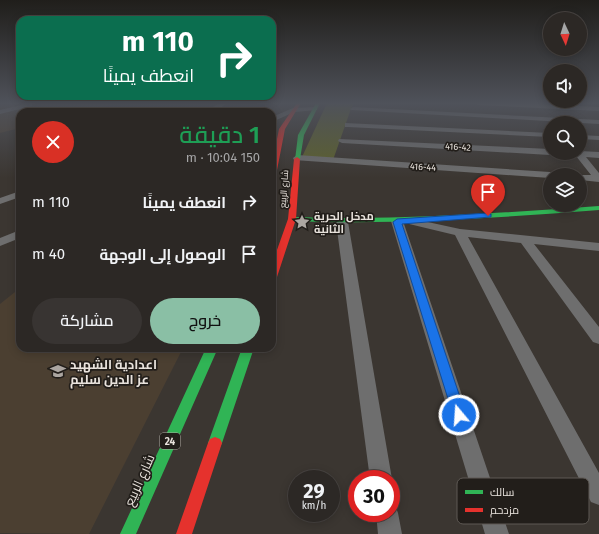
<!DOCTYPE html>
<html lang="ar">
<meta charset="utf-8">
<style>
:root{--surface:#2c2825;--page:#383432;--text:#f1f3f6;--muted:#a6a6a7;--line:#484442;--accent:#8abfa5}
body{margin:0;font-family:"Fira Sans",Cairo,sans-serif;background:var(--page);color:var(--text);direction:rtl;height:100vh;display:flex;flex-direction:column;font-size:15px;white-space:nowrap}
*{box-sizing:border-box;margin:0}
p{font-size:13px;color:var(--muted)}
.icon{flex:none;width:22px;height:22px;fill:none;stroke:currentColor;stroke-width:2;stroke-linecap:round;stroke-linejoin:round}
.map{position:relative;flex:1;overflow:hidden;direction:ltr}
.details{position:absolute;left:16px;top:108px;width:260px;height:244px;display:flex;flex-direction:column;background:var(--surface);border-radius:12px;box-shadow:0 2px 10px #0003,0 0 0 1px var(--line);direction:rtl}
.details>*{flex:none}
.top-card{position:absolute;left:16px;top:16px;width:260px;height:84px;border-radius:12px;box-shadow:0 2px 10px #0003,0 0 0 1px var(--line);direction:rtl;background:#0b6e4f;color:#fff;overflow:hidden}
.needle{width:26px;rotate:176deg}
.tools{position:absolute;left:543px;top:12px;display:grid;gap:8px}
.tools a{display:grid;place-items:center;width:44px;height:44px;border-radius:50%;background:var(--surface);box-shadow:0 2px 10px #0003,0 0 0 1px var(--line);font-size:20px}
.speed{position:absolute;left:288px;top:470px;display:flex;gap:8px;font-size:20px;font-weight:700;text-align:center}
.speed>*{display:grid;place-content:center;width:52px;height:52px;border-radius:50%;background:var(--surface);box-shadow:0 2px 10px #0003,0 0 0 1px var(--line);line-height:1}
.speed small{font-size:10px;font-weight:400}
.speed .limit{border:6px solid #d22;background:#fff;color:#111}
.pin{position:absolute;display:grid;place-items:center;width:34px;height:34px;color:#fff;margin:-41px -17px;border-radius:50% 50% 50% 0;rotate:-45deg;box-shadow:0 0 4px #0007}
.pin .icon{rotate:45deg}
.me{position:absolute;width:44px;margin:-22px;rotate:342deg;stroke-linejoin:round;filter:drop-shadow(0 0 3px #0008)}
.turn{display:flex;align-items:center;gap:14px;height:84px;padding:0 16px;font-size:18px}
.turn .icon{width:52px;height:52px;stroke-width:2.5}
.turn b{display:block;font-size:28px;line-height:34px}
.round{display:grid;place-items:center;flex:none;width:42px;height:42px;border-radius:21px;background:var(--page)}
.summary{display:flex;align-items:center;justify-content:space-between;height:68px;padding:0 16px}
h1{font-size:24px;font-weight:600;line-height:30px;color:#1e9e55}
.button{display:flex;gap:8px;margin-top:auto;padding:8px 16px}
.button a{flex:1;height:46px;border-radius:24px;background:var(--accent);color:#111;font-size:16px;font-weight:600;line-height:46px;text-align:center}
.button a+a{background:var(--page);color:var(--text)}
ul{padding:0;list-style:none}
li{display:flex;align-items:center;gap:12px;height:52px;padding:0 16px}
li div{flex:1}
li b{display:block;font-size:15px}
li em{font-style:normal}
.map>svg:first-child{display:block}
</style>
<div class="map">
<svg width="599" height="534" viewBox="0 0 599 534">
<rect width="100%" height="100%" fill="#3b3631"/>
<!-- built -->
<path fill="#4b3f31" d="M0,103H119L83,112H20V128L0,133Z
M20,288V348H183L89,534L0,533V304Z"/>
<!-- green -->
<path fill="#5d612b" d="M327,103H353L333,160L302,157Z"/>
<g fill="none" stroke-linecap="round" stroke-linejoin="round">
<!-- street -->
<path fill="#6e6e6e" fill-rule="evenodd" d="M30,103L33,105L32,106L0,114V110Z
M219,103H227L215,112H206Z
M475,103H520L599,107V111L478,105Z
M315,107L317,108V110L294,112L272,122V117L293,108Z
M353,107L599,120V124L351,110L350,109Z
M345,123L550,133V137L348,127H345Z
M580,135L599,136V140L580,139Z
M339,139L550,149V153H554L550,155L342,143L338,141Z
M580,151L599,152V158L586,157L599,173V182L580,180V175H577H591L576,156H560L556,153H580Z
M297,155L550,172L555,175H550V178L294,160L293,158Z
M20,191V197L0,204V198Z
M397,218L403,221L509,534H485L391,221Z
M409,218L460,229L599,243V251L534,244L599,327V344L593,342L521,243L468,237L599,473V505L591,502L455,235L405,223L403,221L405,219Z
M342,219L348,222L392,479L391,480V479H370L336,222Z
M20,230V238L0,246V238Z
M391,503L395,505L398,513L402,534H378L376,513H391Z"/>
<!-- fast -->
<path fill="#30b455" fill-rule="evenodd" d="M316,103H320L304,135L300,159L295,160L298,135Z
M599,206V210C497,218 395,225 292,221L288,219L292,217C395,221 497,213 599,206Z
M206,348H218L136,534H120Z
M242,348H254L222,443L220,447L215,449L210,447L208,443Z"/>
<!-- jam -->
<path fill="#e5322d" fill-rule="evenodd" d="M297,103H301L285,129L277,170L276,200L272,202V164L279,129Z
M297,157L300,159L296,219L277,277L272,280V264L288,219L294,159Z
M215,437L220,439L222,443L192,534H176L208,443L210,439Z"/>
</g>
<!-- sky -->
<linearGradient id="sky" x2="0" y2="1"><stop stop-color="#201e1b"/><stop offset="0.58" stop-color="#4f525a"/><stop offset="1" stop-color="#4f525a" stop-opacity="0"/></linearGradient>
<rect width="599" height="178" fill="url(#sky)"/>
<!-- route -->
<path fill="#1a73e8" stroke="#114b97" d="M488,213L491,214V217L402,224L466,415L464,419L459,420L454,419L453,415L393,222L397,219Z"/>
<!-- icons -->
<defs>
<symbol id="sight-bare" viewBox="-9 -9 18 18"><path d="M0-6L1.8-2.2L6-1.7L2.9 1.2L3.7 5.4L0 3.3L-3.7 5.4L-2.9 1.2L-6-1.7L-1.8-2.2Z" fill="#aca6a1" stroke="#221e1a" stroke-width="2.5" paint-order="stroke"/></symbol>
<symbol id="school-bare" viewBox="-9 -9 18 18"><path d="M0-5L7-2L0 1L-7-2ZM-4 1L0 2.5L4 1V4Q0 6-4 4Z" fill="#aca6a1" stroke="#221e1a" stroke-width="2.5" paint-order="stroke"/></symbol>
</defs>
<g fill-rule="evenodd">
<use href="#sight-bare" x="291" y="211" width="22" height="22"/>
<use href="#school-bare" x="47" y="360" width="22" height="22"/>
</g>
<g text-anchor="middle" stroke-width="3.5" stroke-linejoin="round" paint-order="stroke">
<!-- far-street labels -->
<g font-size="9" fill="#e9e3dd" stroke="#221e1a">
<text transform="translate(458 147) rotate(3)" y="3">416-42</text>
<text transform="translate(423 167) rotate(4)" y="3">416-44</text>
<text transform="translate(284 189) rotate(-86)" y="3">شارع الربيع</text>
</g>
<!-- shield labels -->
<rect fill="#221e1a" stroke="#ada8a2" stroke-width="1" x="160" y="433" width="20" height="16" rx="3"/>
<g font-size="10" font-weight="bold" fill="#e9e3dd">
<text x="170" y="445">24</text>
</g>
<!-- poi labels -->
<g font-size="11" font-weight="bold" fill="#e9e3dd" stroke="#221e1a" text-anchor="start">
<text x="314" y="220">مدخل الحرية<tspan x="314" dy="13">الثانية</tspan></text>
</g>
<!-- near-poi labels -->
<g font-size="13" font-weight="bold" fill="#e9e3dd" stroke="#221e1a" text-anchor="start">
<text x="70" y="369">اعدادية الشهيد<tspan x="70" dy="15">عز الدين سليم</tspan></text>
</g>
<!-- near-street labels -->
<g font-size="13" fill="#e9e3dd" stroke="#221e1a">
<text transform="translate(139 480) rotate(-66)" y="5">شارع الربيع</text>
</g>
</g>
<!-- legend -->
<rect x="457" y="478" width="132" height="46" rx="6" fill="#221e1a" stroke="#5e5954" stroke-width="1"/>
<rect x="465" y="490" width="18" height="4" fill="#30b455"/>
<rect x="465" y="508" width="18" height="4" fill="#e5322d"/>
<g font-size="11" fill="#e9e3dd">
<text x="490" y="496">سالك</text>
<text x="490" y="514">مزدحم</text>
</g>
</svg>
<div class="tools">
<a><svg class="needle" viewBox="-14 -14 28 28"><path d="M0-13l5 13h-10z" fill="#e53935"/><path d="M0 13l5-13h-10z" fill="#a6a6a7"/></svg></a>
<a><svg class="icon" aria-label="sound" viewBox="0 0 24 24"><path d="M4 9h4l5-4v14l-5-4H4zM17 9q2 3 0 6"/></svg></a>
<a><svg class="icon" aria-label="search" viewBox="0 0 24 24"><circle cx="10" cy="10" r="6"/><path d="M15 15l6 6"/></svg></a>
<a><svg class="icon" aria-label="layers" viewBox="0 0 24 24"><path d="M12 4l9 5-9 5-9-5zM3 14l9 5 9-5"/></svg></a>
</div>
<div class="speed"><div>29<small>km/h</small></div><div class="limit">30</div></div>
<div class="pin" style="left:488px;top:216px;background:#d93025"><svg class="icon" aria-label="arrive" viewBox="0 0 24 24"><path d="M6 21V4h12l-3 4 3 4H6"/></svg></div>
<svg class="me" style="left:459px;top:415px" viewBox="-20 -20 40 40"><circle r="17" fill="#1a73e8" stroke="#fff" stroke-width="3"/><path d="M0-11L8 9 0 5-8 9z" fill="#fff"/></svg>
<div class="top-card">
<div class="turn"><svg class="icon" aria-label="right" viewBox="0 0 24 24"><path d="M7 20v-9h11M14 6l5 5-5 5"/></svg><div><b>110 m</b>انعطف يمينًا</div></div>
</div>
<section class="details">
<div class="summary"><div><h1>1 دقيقة</h1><p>150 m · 10:04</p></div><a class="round" style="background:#d93025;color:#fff"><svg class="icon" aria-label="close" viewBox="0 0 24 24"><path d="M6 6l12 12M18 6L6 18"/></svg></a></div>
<ul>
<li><svg class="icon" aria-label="right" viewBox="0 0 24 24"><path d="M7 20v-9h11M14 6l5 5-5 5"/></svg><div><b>انعطف يمينًا</b></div><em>110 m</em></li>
<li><svg class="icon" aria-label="arrive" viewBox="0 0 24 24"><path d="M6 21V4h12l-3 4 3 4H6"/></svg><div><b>الوصول إلى الوجهة</b></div><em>40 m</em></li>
</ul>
<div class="button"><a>خروج</a><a>مشاركة</a></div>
</section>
</div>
